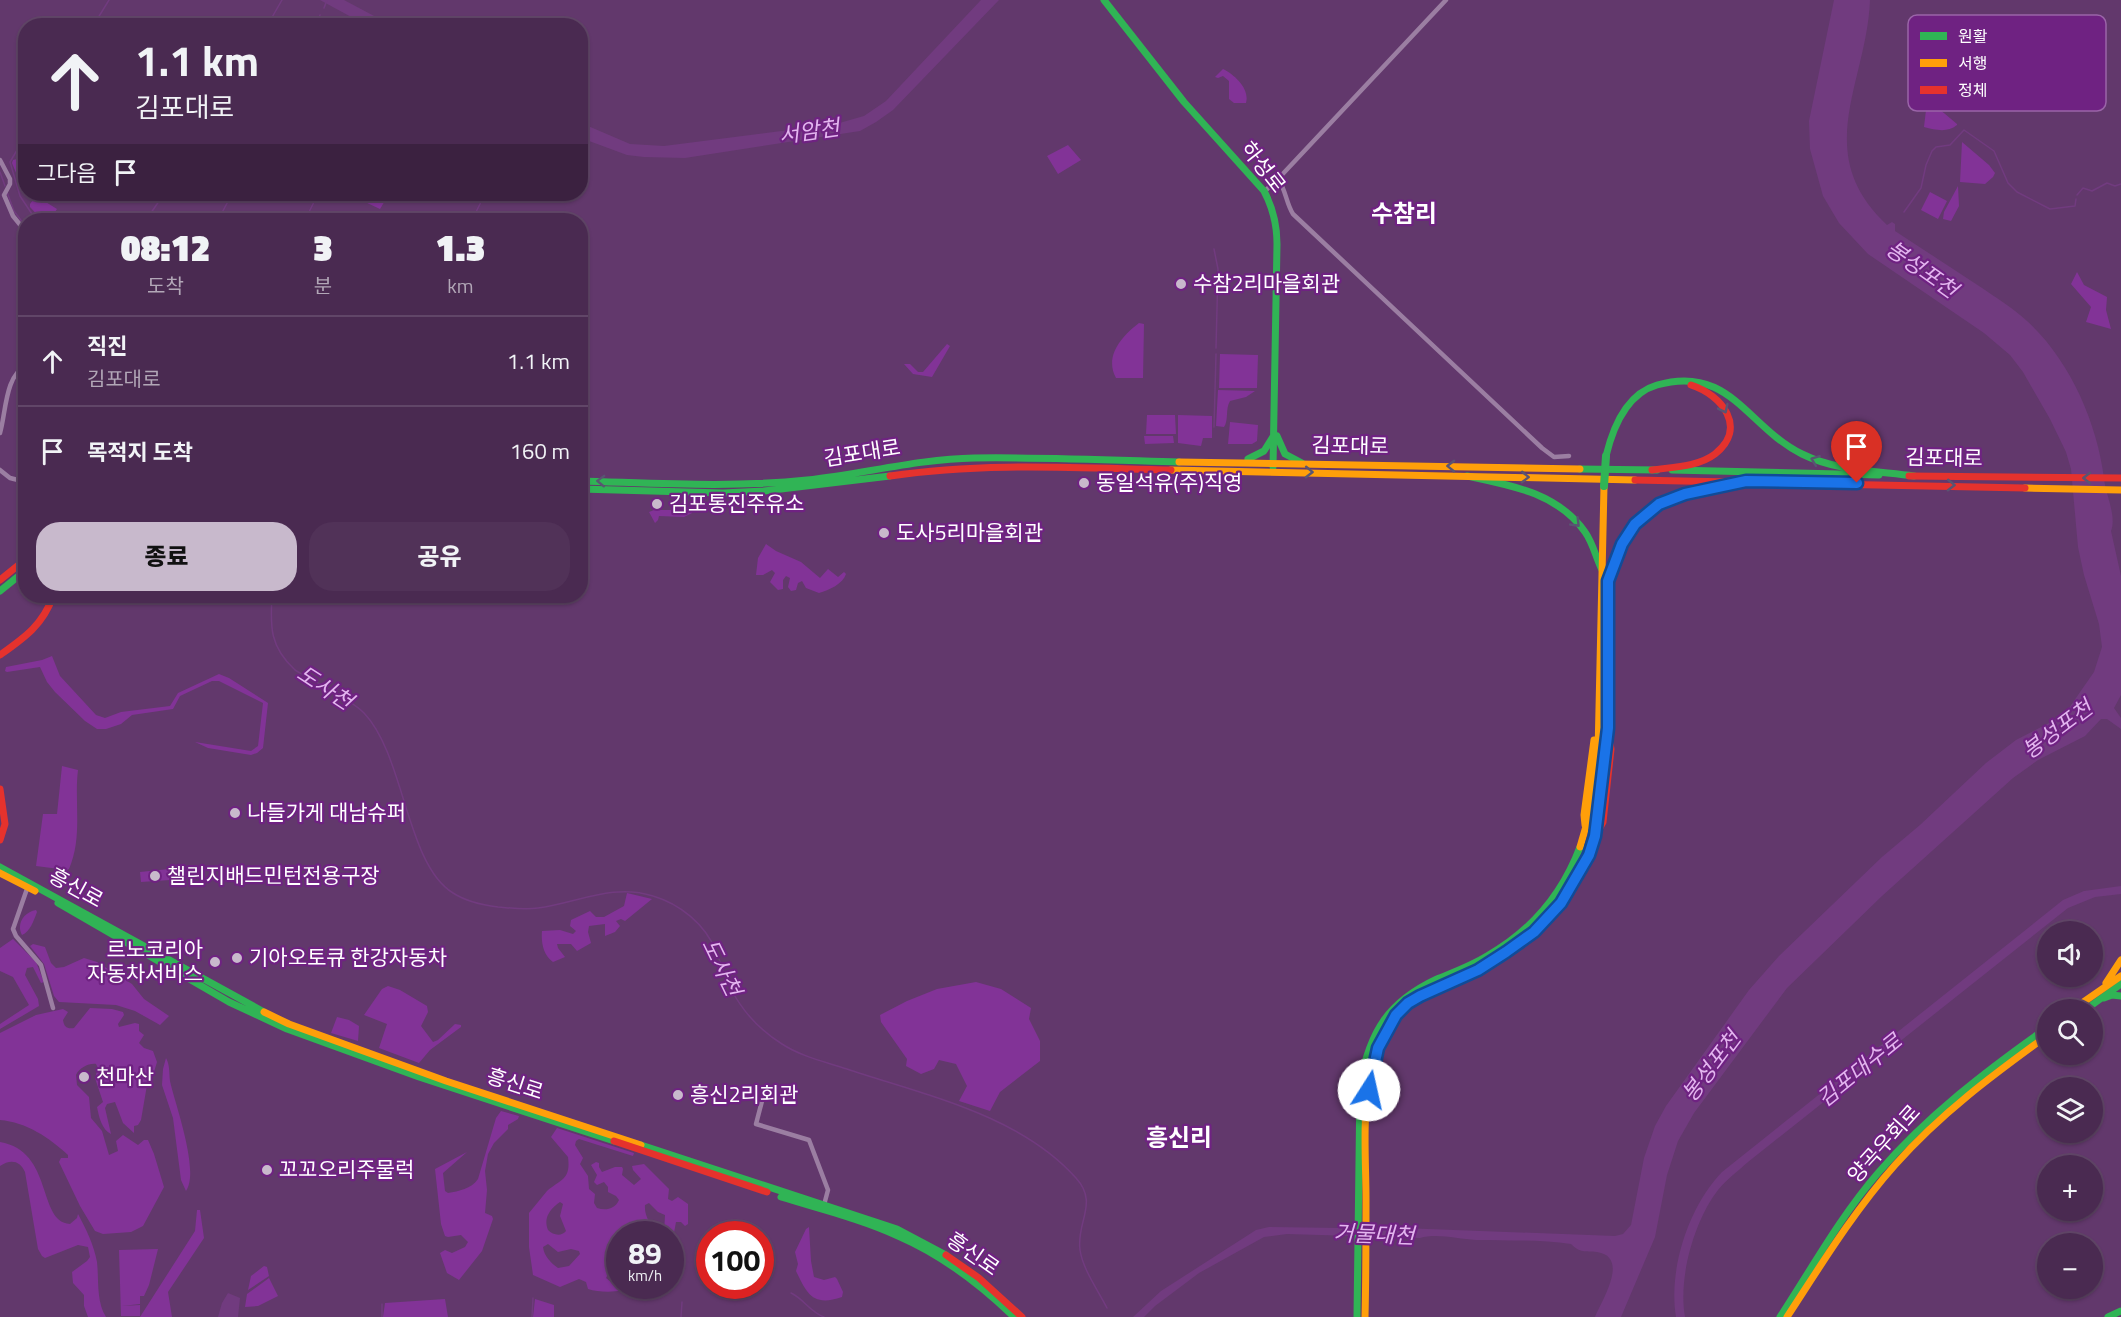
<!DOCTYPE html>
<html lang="ko">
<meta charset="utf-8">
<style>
:root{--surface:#4a2a51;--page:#513258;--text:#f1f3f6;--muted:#b2a7b7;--line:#614668;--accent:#c8b9cc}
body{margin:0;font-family:"Titillium Web","Noto Sans KR",sans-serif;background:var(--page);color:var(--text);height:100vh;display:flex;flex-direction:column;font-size:22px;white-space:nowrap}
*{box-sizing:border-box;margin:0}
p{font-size:20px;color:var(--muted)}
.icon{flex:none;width:33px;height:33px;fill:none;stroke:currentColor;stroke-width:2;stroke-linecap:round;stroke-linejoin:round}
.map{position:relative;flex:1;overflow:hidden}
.side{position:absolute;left:18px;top:213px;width:570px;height:390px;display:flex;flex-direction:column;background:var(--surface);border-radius:24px;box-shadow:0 2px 4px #0004,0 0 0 2px var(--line)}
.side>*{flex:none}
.banner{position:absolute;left:18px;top:18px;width:570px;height:183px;border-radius:24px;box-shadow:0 2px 4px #0004,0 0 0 2px var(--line);background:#4a2a51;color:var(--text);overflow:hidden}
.tools{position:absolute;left:2037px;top:921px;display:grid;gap:12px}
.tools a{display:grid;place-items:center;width:66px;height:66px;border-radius:50%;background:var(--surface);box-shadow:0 2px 4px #0004,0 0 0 2px var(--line);font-size:30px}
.speed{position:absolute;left:606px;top:1221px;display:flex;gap:12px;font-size:30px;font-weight:700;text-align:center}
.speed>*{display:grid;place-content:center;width:78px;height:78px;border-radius:50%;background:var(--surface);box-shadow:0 2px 4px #0004,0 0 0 2px var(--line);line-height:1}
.speed small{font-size:15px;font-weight:400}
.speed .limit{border:9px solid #d22;background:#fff;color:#111}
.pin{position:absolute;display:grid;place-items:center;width:51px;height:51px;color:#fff;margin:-62px -26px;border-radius:50% 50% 50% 0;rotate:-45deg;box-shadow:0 0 6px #0007}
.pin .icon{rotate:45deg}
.me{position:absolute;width:66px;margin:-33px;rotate:10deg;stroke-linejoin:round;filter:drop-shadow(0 0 4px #0008)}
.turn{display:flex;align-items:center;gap:21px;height:126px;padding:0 18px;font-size:27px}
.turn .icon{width:78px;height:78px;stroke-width:2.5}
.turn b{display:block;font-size:42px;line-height:51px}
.then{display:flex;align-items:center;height:57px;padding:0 18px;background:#0003;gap:12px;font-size:22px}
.eta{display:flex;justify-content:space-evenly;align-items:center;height:102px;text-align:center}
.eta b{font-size:36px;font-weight:800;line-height:42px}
.primary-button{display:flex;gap:12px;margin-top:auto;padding:12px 18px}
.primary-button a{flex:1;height:69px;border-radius:24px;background:var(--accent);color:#111;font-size:24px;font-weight:800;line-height:69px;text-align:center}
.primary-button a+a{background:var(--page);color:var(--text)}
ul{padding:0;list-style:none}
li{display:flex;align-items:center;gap:18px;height:90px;padding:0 18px;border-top:2px solid var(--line)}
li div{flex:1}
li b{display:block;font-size:22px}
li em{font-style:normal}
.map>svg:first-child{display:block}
</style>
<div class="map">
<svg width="2121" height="1317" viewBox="0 0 2121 1317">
<rect width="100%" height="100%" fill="#62386c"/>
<!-- green -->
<path fill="#823397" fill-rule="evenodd" d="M1223,69C1235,75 1250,89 1246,103H1234L1229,99V81L1223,76L1218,78L1215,77Z
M1932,103L1957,124V125C1947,133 1936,130 1924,127L1926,110Z
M1962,142L1989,165L1995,173L1993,177L1985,184L1960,182Z
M1068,145L1081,160L1058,174L1047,156Z
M17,159L25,163V188L21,185L12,163L13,160Z
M1958,186L1959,206L1951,221L1943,219L1944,212Z
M1930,192L1947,201L1938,219L1921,210Z
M348,194H375L386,199L380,209Z
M36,196L57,209L51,218L42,220L30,207V204Z
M2077,272L2084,285L2107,297L2106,310L2111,329L2086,322L2091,307L2071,284Z
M1139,323L1144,324L1143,378H1116C1104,356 1122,336 1139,323Z
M947,344L950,346L932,377L913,374L904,364H910L918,372H923Z
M1220,354L1258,355L1257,388H1219Z
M1218,390L1255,391L1246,397L1230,401C1225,409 1229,420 1224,427L1216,426Z
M1147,415H1175L1176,434H1146Z
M1178,415L1212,416V438H1203L1201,446L1178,443Z
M1230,422L1258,425L1257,441L1252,444H1228Z
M1144,436H1173L1174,443L1145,444Z
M654,510H692V513L684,517L659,516L658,520L655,523L649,512Z
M766,544L776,551L801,562L820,578L828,569L838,577L844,572L846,574C843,584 829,590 819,593L806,588L802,581L798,583L796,590L791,591L788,587L790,578L786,576L783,580V589L778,590L770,582L775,573L772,570L763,575H756L758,558Z
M52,656L60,676L96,715L105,718L121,712L170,706L178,693L219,674L229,678L268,703L263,748L257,753L251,755L208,748L195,742L251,751L258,746L263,703L219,681H212L180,696L173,709L132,715L121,724L106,729H97L85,721L55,692L47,682L40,667L7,672L5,671L6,667L42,660Z
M62,766L78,770C74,802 83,837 69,869L67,870L36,866L43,814H57Z
M169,869L170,880L141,882L140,872Z
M627,893L652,899L625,921L621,919L616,921L620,926L615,932L605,936V924L589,926L588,932L591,943L577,951L571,944H557L558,948L565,957L553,962C543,955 541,942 542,931L560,930L573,934L576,931L570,926L571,920L590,911L596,917H604L624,906Z
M36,910L37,912C34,920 30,932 22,935C16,924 24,912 36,910Z
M13,939L36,962L44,982L41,983L33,967L27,968L25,975L38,999L39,1006L0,1029V1024L29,1005L13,977L0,971V948Z
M33,944L45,947L51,963L56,968L64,967L84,958L97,962L132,984L144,999L169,1016L160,1025L135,1011L116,1005L59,1002L54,996L44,964L30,946Z
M976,982L1001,989L1031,1008L1029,1019L1040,1041V1061L1000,1092L990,1111L959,1101L967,1086L956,1064L939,1060L934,1069L921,1074L906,1066L907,1059L881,1022L880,1015L907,1001L937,989Z
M388,986L400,990L427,1006L428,1012L421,1026L433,1042L438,1040L455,1024L461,1025V1027L430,1050L419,1063L379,1048L387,1024L364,1015L382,989Z
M90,1008L112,1009L123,1012L124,1015L118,1024L119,1027L135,1023L139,1024V1031L144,1035L139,1043L144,1048L153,1051L157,1062L154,1072L147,1085L141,1120L138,1125L134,1126V1133L123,1123L115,1102L107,1104L105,1108L111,1134C102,1130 99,1117 97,1107L103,1102L95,1078L98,1068L96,1064C89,1063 79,1068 76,1075L77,1085L89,1097L91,1118L102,1131L109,1155L118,1151L116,1141L123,1135L138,1145L144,1140H148L154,1154L164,1187L143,1226L131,1232L103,1234L95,1231L80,1206L59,1162L61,1158H68V1155C50,1138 26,1122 0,1120V1033L36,1015L63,1009L68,1012L63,1020C64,1027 67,1029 74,1028Z
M337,1017L349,1020L359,1026L358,1041L331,1033Z
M166,1058C170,1065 169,1073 170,1081C175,1104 200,1171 186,1191L181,1180L173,1118L162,1085L163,1069Z
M501,1111L519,1116L518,1119L508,1125V1129L494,1143L488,1154L485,1171L487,1190L485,1213L492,1216L493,1219L482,1251L459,1280L447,1273L440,1253L445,1250L452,1253L465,1247L468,1242L461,1235L448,1237L445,1236L441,1224L435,1169L467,1152L443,1173L445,1191L448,1193C459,1191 471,1189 478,1179L496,1118Z
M557,1128L634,1153L633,1156L579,1139L576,1141L575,1145L583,1158L580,1164L588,1176L589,1189L595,1194L594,1203L597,1208C606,1211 615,1209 619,1200L616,1196L608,1192V1187L604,1182L597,1185L594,1182L597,1175L591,1165L596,1162L599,1163V1167L602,1172L615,1167H622L623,1169L622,1175L634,1185L641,1179L633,1170L632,1166L644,1164L669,1189L668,1199L672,1201L678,1197L688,1204V1224L685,1226L681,1222H676L673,1238L671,1242L670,1234H664L665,1215L658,1212L649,1203L645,1205C644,1217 651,1224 657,1234L639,1233L620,1234L619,1264L617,1262L613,1264L606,1278L612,1283L619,1284L620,1286H634C622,1293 601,1293 588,1289L586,1282L579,1279L560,1287L533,1275L529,1247V1213C535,1206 541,1198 547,1191C561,1179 571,1180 568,1157L551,1137ZM560,1202L563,1204L560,1216L566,1231C561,1237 553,1235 548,1230C543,1218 550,1209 560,1202ZM548,1244L558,1252L571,1249L579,1251L580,1254L569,1266L558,1268C551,1263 544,1256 543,1247Z
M0,1142C54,1151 37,1222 70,1224L77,1218L78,1214C86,1229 94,1245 97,1262C99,1280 96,1301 106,1317H88L84,1306V1295L73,1283L72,1272L87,1261L90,1257L88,1247L78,1245L45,1258L42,1256L38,1249L25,1172C20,1160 10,1159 0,1166Z
M197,1210H200L204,1238L168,1292L172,1317H140L195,1231Z
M809,1227L811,1261L814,1277L824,1280L835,1277L837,1279L843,1292L842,1297C813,1307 807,1294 796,1271L798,1264L795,1252L806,1229Z
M158,1249L149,1285L144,1296H140V1304L122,1306L140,1305V1316H121L119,1250Z
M264,1266L267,1267L269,1276L248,1290L251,1276Z
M269,1278L278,1296L258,1306L245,1307L247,1294Z
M445,1299L448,1317H383L385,1303Z
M535,1299L554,1305V1317H533Z"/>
<!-- water -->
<path fill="#713b7f" d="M320,0H344L391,25H366Z
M981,0H999L893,110L876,122L860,131L685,158L644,157L627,155L581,138V123L630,144L664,146L836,124L864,116L886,101Z
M1834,0H1870C1867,83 1810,153 1887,225L1892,222L1895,224V231C1923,249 1951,268 1979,286C1995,297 2012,307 2027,321C2069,359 2097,422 2104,478C2105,493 2117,516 2111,531L2121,576V695L2114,708L2121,718V729L2107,719H2101L2085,736L2038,760L2013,778L1882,896L1787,988L1694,1113L1678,1141L1667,1175L1655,1237L1621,1317H1595C1602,1300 1630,1257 1597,1252C1585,1251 1580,1253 1571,1244C1540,1239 1507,1241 1476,1240C1458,1239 1437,1233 1420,1238L1287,1234L1264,1237L1199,1273L1155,1306L1144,1317H1133L1161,1291L1256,1230L1269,1227L1340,1228L1344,1223L1350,1229L1402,1228L1615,1236L1623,1234L1631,1225L1644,1158L1655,1126L1666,1106L1749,990L1779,956L1882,857L1920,825L1986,763L2016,740L2051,722L2069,708L2094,672L2102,647L2099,624L2084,575L2078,547L2071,469L2066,452L2050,419L2023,372L2010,355L1984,333L1868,254L1839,223L1823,196L1810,149L1809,121Z
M2121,886V894L2095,897L2068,908L1748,1162C1738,1171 1727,1179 1718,1190C1694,1221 1678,1278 1685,1317H1676C1668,1269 1689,1206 1722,1172L2063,900L2084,891Z
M228,1293L240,1298L238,1317H218L222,1303Z"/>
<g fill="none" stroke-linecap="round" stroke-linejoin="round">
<!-- stream -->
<path stroke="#713b7f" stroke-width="1.5" d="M324,8L327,0
M93,26L109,0
M267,26L282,0
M316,26L320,15
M26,135L10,162L20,196L36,220
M0,172L5,186
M7,192L14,211L26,227
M2077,195L2083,188L2092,191L2107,183L2115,186L2121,184
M1904,212L1921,188L1926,165L1932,151L1936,147L1950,145L1964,130L1994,151L2008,183L2017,192L2050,209L2075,206L2076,199
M146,220L164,194
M218,220L232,194
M305,220L318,194
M472,220L485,194
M1214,249L1218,269L1216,348
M1214,427L1216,354
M272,596C270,627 270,647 295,670C313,681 351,699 364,713C405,756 406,864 453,893C467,902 482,905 498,907C511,908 525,910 538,908C577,903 613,883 653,896C680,904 705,924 716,951C721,964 725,977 731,989C743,1012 761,1031 782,1044C802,1057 826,1062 847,1069C925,1095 1020,1115 1076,1178C1099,1203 1076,1222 1080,1250C1083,1270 1098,1290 1107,1308
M791,1293C804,1299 810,1312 824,1317
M382,1317V1304
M532,1317L533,1298
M681,1317L682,1302"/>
<!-- street -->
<path stroke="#9b7ea2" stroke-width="4.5" d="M0,160L10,179V184L4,195L13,216L26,232
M1278,179L1446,0
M1266,190L1278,179C1286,190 1286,203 1293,214L1542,448L1554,457L1569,456
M0,433C6,413 5,375 26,366
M0,470L10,478L26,482
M28,886L13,929L16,936L41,965L53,1008
M762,1101L756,1124L809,1140L828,1190L824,1205"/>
<!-- fast -->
<path stroke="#30b455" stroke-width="7" d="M1104,0L1184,102L1264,191C1273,208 1277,225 1277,244L1273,467
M1277,436L1285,454L1302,463
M1606,456C1613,427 1626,394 1657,385C1730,364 1747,427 1802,454C1836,471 1877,471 1914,476
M1248,459L1264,451L1274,435
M1580,469L1657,470
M1672,470L1879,475
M1467,476C1510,485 1558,493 1585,532C1593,543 1596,558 1602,570
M580,481C655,483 732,488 807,480C863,474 918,459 974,458C1042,457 1111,460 1179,462
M580,489L723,493L764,491L890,476
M0,591L26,570
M1602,777L1608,727V574
M0,867L264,1012
M58,903L229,1002L287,1029L419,1077L614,1141
M1511,949C1569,908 1595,867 1599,796
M2104,998L2112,995L2121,996
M2085,1010L2121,984
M641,1145L897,1229L946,1255
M781,1197C820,1209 861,1219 898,1236C942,1255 980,1284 1014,1317
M1357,1317L1360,1084C1370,1031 1388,1002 1437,979C1454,972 1471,966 1487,956C1531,931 1562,895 1580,847
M1780,1317C1812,1268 1840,1217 1878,1173C1927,1116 1987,1070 2048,1027
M2108,1317L2121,1311"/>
<!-- slow -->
<path stroke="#ff9f0a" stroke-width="7" d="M1179,462L1580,469
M1171,470L1635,480
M2025,488L2121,490
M1609,581C1615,563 1619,545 1630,530C1656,494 1707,489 1747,481
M1585,825L1584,815L1594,740
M1580,847L1591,809L1598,753L1604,486
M0,873L35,891
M2106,983L2121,960
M2072,1010L2121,976
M264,1012L289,1024L446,1081L641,1145
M1365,1317C1366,1278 1366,1238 1366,1199C1366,1141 1356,1055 1401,1011C1418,994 1442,986 1464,976C1481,969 1497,960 1511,949
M1787,1317C1821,1265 1854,1211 1895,1165C1940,1114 1994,1074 2048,1035"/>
<!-- jam -->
<path stroke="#e5322d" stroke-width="7" d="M1652,470C1672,467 1698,467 1715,454C1748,428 1722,395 1691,385
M890,476C984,462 1077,468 1171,470
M1909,476L2121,478
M1635,480L2025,488
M0,580L26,559
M0,655C24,638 43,625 53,596
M0,789L5,824L0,840
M1597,833L1603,822L1611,749L1609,738
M614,1141L767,1192
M946,1255L979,1278L1022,1317"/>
<!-- fast-bridge -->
<path stroke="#30b455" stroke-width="8" d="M1604,486L1606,456"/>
</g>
<!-- one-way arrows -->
<defs><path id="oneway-chevron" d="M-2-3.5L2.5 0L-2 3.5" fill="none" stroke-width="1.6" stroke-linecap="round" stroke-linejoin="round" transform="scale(1.5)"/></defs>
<g stroke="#595572">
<use href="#oneway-chevron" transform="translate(1724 409) rotate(64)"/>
<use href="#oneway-chevron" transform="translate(1815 460) rotate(-159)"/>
<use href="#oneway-chevron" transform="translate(1451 466) rotate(-179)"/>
<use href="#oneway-chevron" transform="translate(1309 472) rotate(1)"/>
<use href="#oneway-chevron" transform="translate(1525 477) rotate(1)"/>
<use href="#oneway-chevron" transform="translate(2087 478) rotate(-180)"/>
<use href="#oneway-chevron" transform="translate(601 481) rotate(-178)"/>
<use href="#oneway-chevron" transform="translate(1951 485) rotate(1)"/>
<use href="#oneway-chevron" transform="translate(1576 523) rotate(46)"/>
</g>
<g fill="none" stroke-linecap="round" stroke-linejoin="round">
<defs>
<path id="route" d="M1369,1090L1378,1048L1396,1015L1408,1003L1420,996L1478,970L1506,952L1534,932L1561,903L1589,855L1595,836L1608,728V581L1622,544L1635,524L1659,504L1685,494L1746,481L1857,483"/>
</defs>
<!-- route casing -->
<use href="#route" stroke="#114b97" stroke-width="15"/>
<!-- route -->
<use href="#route" stroke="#1a73e8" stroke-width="10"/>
</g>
<!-- markers -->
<g fill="#c8b9cc" stroke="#6f2282" stroke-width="2">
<circle cx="1181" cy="284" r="6"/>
<circle cx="1084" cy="483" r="6"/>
<circle cx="657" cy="504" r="6"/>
<circle cx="884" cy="533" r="6"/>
<circle cx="235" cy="813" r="6"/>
<circle cx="155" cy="876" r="6"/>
<circle cx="237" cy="958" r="6"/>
<circle cx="215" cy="962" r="6"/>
<circle cx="84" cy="1077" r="6"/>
<circle cx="678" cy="1095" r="6"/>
<circle cx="267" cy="1170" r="6"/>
</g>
<g text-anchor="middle" stroke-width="4.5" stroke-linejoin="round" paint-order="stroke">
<!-- street labels -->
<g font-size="21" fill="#fff" stroke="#6f2282">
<text transform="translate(1263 167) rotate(52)" y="7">하성로</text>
<text transform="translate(1350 446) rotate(1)" y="7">김포대로</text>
<text transform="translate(862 453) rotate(-9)" y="7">김포대로</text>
<text transform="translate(1944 458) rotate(1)" y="7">김포대로</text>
<text transform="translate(76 888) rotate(29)" y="7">흥신로</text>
<text transform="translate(515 1084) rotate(18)" y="7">흥신로</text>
<text transform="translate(1884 1144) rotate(-48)" y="7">양곡우회로</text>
<text transform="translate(973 1254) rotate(35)" y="7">흥신로</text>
</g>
<!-- poi labels -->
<g font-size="21" fill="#fff" stroke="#6f2282" text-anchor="start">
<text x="1193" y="291">수참2리마을회관</text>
<text x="1096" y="490">동일석유(주)직영</text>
<text x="669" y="511">김포통진주유소</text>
<text x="896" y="540">도사5리마을회관</text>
<text x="247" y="820">나들가게 대남슈퍼</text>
<text x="167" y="883">챌린지배드민턴전용구장</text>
<text x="203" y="957" text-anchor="end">르노코리아<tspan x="203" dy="24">자동차서비스</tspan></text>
<text x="249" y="965">기아오토큐 한강자동차</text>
<text x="96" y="1084">천마산</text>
<text x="690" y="1102">흥신2리회관</text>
<text x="279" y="1177">꼬꼬오리주물럭</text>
</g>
<!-- water labels -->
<g font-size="22" font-style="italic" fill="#e3b5ef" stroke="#6f2282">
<text transform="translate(809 131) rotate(-8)" y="8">서암천</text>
<text transform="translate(1922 269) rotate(35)" y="8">봉성포천</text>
<text transform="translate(325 687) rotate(33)" y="8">도사천</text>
<text transform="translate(2057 729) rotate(-37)" y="8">봉성포천</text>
<text transform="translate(722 967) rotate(64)" y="8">도사천</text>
<text transform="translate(1711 1066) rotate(-53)" y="8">봉성포천</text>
<text transform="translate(1859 1070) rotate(-39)" y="8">김포대수로</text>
<text transform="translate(1374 1234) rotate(2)" y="8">거물대천</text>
</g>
<!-- quarter labels -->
<g font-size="24" font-weight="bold" fill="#fff" stroke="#6f2282">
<text x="1404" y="222">수참리</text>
<text x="1179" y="1146">흥신리</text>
</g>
</g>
<!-- legend -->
<rect x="1908" y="15" width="198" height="96" rx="9" fill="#6f2282" stroke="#9a64a8" stroke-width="1.5"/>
<rect x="1920" y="32" width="27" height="8" fill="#30b455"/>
<rect x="1920" y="59" width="27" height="8" fill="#ff9f0a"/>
<rect x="1920" y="86" width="27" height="8" fill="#e5322d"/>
<g font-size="16" fill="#fff">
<text x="1958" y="42">원활</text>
<text x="1958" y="69">서행</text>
<text x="1958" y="96">정체</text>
</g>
</svg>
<div class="tools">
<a><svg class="icon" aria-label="sound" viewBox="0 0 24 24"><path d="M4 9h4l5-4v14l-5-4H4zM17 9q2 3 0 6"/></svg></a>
<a><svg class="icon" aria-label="search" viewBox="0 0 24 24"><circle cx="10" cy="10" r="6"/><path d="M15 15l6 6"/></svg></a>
<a><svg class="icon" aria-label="layers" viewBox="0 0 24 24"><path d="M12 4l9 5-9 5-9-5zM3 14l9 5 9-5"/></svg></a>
<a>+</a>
<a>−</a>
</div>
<div class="speed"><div>89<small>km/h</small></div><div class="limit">100</div></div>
<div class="pin" style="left:1857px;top:483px;background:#d93025"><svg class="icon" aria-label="arrive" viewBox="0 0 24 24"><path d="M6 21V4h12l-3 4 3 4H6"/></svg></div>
<svg class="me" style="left:1369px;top:1090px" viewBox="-20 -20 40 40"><circle r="19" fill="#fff"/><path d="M0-13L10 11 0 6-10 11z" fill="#1a73e8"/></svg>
<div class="banner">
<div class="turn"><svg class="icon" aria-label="ahead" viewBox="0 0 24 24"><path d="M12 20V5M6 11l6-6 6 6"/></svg><div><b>1.1 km</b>김포대로</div></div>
<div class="then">그다음<svg class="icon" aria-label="arrive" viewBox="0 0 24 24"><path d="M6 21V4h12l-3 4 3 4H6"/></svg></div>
</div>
<section class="side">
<div class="eta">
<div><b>08:12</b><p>도착</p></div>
<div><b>3</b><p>분</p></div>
<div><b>1.3</b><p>km</p></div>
</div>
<ul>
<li><svg class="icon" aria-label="ahead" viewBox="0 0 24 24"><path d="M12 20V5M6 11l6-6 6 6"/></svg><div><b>직진</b><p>김포대로</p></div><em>1.1 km</em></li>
<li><svg class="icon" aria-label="arrive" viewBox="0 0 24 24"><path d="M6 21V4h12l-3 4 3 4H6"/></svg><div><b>목적지 도착</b></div><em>160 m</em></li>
</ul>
<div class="primary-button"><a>종료</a><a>공유</a></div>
</section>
</div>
